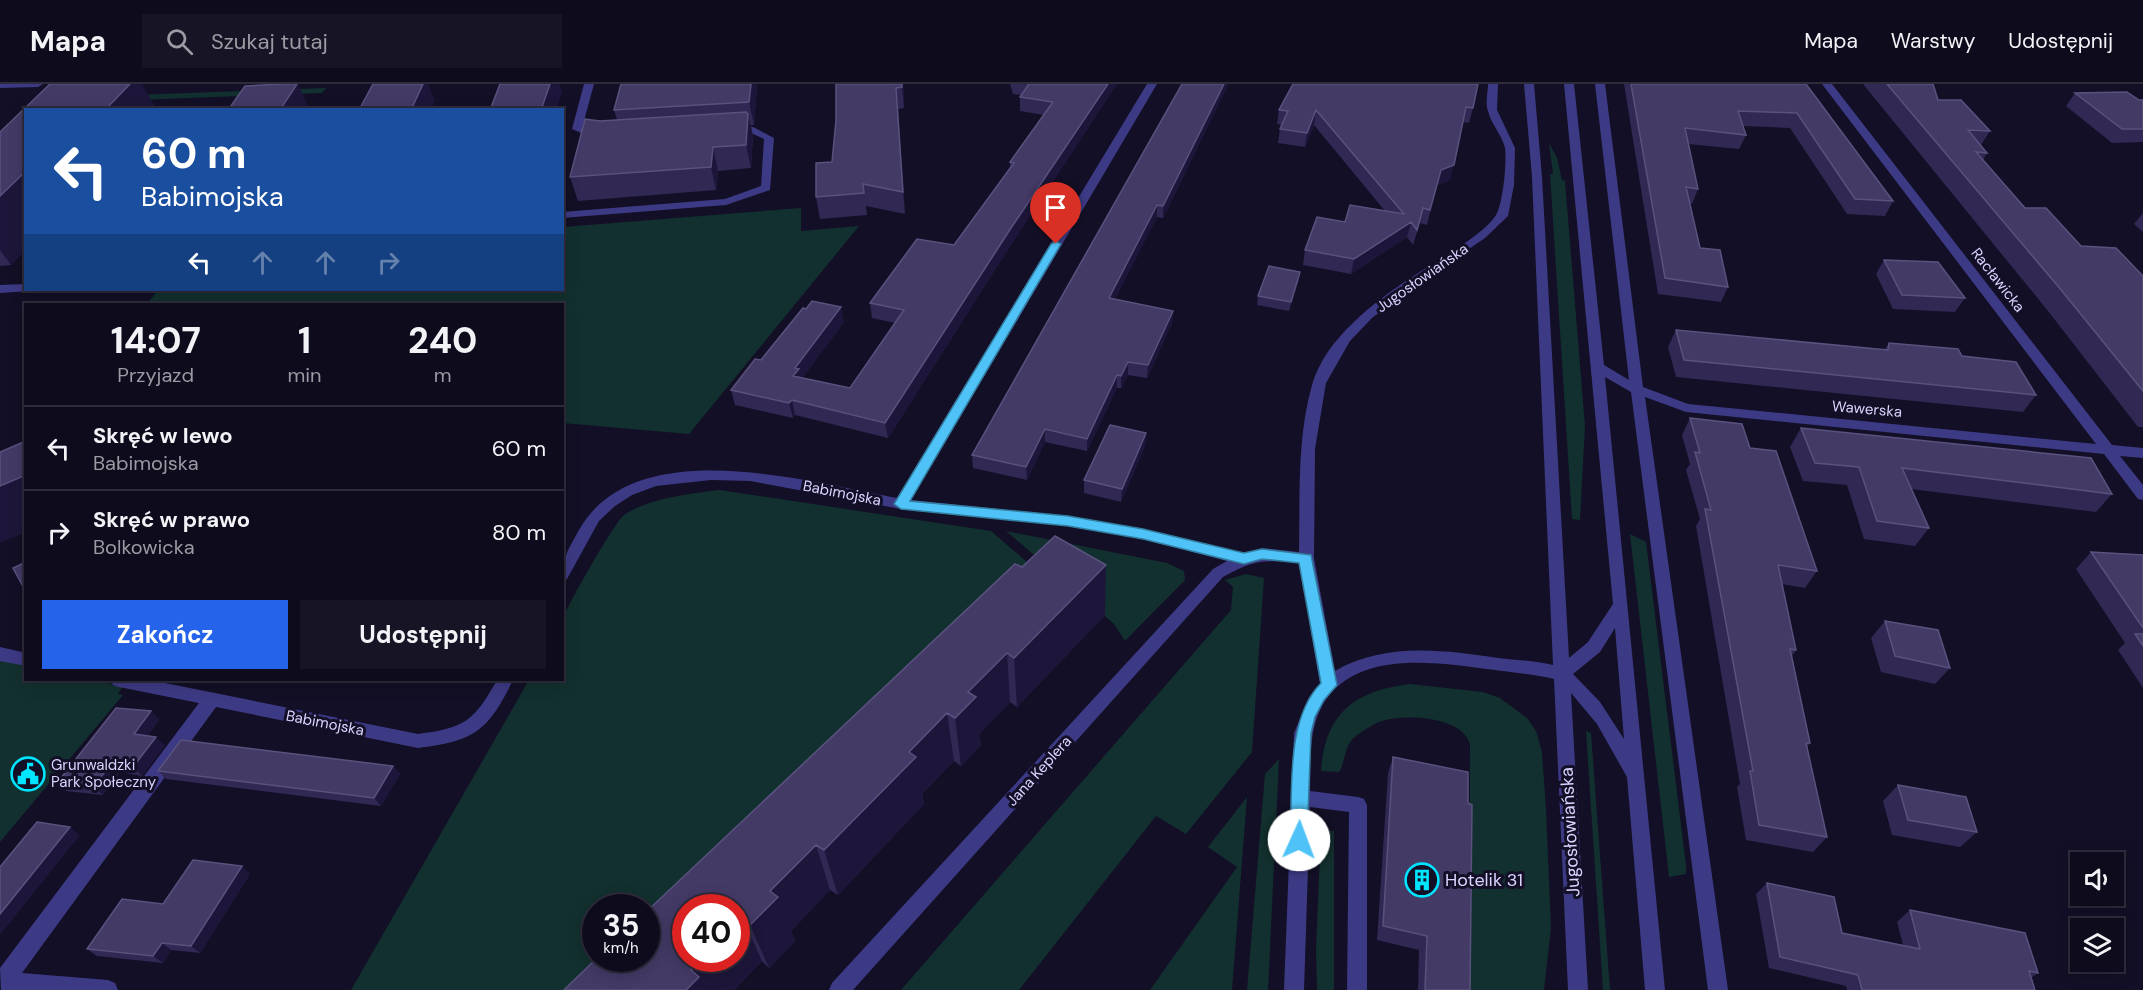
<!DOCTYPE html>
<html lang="pl">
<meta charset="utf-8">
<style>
:root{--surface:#0e0b1c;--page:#171425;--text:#f1f3f6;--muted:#9b9ba3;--line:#2e2b3b;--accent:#2563eb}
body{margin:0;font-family:"DM Sans",sans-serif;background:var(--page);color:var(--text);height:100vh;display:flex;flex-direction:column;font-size:22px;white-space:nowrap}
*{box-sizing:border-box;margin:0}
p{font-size:20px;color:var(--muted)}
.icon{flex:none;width:33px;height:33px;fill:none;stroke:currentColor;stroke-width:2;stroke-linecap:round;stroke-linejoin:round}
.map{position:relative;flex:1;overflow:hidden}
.sheet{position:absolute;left:24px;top:219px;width:540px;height:378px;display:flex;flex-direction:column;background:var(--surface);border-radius:0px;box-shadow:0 3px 15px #0003,0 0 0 2px var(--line)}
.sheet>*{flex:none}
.guide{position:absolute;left:24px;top:24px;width:540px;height:183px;border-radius:0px;box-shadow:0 3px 15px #0003,0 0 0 2px var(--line);background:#1a4fa0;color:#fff;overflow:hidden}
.fabs{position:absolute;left:2070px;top:768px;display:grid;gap:12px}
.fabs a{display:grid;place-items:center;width:54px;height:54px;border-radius:0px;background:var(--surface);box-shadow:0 3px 15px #0003,0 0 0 2px var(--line);font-size:30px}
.speed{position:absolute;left:582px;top:810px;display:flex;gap:12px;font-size:30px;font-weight:700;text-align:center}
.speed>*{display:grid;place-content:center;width:78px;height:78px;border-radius:50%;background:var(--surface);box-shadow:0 3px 15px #0003,0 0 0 2px var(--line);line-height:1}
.speed small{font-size:15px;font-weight:400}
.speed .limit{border:9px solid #d22;background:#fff;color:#111}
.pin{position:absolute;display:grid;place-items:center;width:51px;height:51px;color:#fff;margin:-62px -26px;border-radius:50% 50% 50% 0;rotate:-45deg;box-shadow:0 0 6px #0007}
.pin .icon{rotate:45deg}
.me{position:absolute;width:66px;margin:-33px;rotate:2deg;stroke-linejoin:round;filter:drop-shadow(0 0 4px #0008)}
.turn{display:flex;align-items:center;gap:21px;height:126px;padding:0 18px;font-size:27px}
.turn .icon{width:78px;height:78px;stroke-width:2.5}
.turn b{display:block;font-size:42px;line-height:51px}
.lanes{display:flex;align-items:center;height:57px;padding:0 18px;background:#0003;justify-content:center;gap:30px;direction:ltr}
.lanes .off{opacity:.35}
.eta{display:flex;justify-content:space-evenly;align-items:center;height:102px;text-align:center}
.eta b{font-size:36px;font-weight:700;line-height:42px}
.action{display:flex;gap:12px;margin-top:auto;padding:12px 18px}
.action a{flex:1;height:69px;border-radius:0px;background:var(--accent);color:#fff;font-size:24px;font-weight:700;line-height:69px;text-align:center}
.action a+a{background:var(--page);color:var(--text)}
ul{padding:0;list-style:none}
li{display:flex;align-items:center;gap:18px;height:84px;padding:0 18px;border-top:2px solid var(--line)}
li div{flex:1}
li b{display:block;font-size:22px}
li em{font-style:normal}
header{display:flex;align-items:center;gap:36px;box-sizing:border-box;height:84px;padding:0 30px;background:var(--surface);border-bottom:2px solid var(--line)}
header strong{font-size:28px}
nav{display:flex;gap:33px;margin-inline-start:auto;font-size:21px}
.search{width:420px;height:54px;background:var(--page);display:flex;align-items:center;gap:15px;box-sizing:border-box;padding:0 21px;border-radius:0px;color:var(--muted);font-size:22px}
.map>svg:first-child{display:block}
</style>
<header>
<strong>Mapa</strong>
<div class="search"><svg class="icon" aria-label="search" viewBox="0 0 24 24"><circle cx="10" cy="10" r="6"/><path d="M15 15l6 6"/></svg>Szukaj tutaj</div>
<nav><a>Mapa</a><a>Warstwy</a><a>Udostępnij</a></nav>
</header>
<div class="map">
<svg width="2143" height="906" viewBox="0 0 2143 906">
<rect width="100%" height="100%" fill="#130f26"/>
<!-- green -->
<path fill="#12302f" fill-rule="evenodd" d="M326,4L322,9L135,16L109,12Z
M1549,59L1557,74L1562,96L1565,97L1585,342L1580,436L1572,435L1550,90H1553Z
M801,124V147L859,142L689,350L563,339L562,220H147L158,206H562L563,143Z
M720,406L991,447L1056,503L686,824L635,906H351L529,596H562C563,578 559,552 563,535C565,525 615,438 623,432C644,415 694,409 720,406ZM596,824H646V874H596Z
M1006,447L1167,479L1184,487L1185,496L1125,557L1114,540Z
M1630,450L1646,458L1686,781V790L1669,793Z
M1246,490L1264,494L1252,668L1186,750L1156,732L1019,906H901L1231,526L1233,503L1225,496Z
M0,576L25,581L26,596H92L123,602L118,610L123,611L0,758Z
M1410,600L1483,608L1500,614L1527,634L1536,647L1542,668L1546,725L1551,844L1544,906H1469L1470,660C1462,632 1405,630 1382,637C1376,638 1354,652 1351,657C1344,666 1345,679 1339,688L1321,687C1325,629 1354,607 1410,600Z
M1586,647L1591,649L1610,906H1603Z
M1279,675L1268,906H1247L1265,690Z
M1247,713L1232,906H1150L1237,783L1208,763Z
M1321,746L1334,747V906H1317L1316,866Z"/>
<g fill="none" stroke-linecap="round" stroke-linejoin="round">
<!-- minor -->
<path fill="#3d3a85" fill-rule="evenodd" d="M0,0H43L38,3L0,4Z
M584,0H594L582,44L606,52V56H598L572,45Z
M1147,0H1157L911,416L1068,432L1143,445L1243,469L1262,464L1299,468C1300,412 1297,354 1312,301C1325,255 1374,218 1412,193C1433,179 1484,151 1496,131C1503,120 1507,77 1505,64C1502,51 1491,40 1488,27C1485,19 1488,8 1488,0H1498L1497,26L1515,64L1514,101L1508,132L1485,154L1413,203L1372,234L1350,257L1326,299L1315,365L1314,474L1335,587C1385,558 1443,566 1498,574C1516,576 1535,577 1553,581L1532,93L1524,0H1534L1542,93L1569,574L1588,558L1613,520L1564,0H1574L1604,281L1629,296L1595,0H1605L1643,303L1688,320L2096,360L1822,0H1832L2112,361L2143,364V374L2120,372L2143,401V416L2138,415L2104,370L1686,328L1645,313L1728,906H1708L1631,308L1605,293L1665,906H1645L1627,693L1597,640L1571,609L1588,906H1568L1554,595C1535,590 1515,589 1495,586C1441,579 1355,563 1322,622C1308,648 1311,679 1310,707L1358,713L1364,715L1367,721V906H1347L1349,728L1310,723L1304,906H1284L1294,649L1309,613L1320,600L1299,479C1263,476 1256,475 1223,493L853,906H829L832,899L1213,485L1227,477L1143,455L1068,442L901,425L750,397L711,396L656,402L632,411L615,422L599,437L567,495L562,497C562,474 568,466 579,446C635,347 808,398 897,414ZM1615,544L1624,655L1600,618L1573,590L1600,568Z
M753,43L774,54L770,106L726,121L562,134V128L725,115L761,102L764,55L751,49L733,50L728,47L733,44Z
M26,200V206L30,207L0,209V201Z
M0,563L26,569V582L0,577Z
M111,596H150L418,650C465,644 474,637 497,596H513C488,647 475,657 418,664L216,623L22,889L108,896L115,899L118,906H1L0,884L199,619L119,603L113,601Z"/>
</g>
<!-- wall -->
<path fill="#312854" d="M757,0L754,41H751L753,52L751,84L718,87L716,106L578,117L570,93L600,37L617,36L614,26Z
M836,0H903L904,24L898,25L905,130L866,122L867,131L820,135L816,113L832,78L836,36Z
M1010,0H1117L1012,159L888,354L795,331L793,334L735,321L731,306L761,276L844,238L802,294L850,304L895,239L872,234L870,219L954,161L1010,83V78L1044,31L1020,27V13L1021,11L1013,10Z
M1182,0H1228L1227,3L1163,134L1157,133L1115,215L1173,227L1172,239L1147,294L1128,291L1121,304H1117L1087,367L1045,358L1027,396L973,384L972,371Z
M1293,0L1473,24L1469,39L1463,38L1450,96L1437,101L1427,141L1420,139L1413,161L1407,153L1351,190L1303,181L1305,166L1345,138L1385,127L1314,41L1305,63L1278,59L1280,45L1282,41L1277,40L1279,26Z
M1624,0H1806L1893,117L1885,132L1847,130L1790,44L1743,42L1746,51L1739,65L1688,60L1698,105L1692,120L1690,119L1700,164L1728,203L1721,218L1658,210Z
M1863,0H1933L1938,16L1990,47L1981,61L1987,69L1983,76L2025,124L2081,162L2143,192V343H2138L2048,227Z
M2075,9L2143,16V58L2112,59L2066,22Z
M26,26V165L11,181L0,182V48Z
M2143,129V148L2134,140Z
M1884,176L1965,214L1955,228L1893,225L1876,190Z
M1299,196L1289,227L1257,221L1258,212Z
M1676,246L1884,266L1889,259L1962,272L2036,311L2023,328L1676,293L1668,263Z
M1690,334L1750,364L1817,487L1805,504L1782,500L1796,566L1792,572L1810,659L1807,663L1827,753L1813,768L1746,756L1737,703L1740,700L1696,442L1700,435L1686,386L1690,380L1682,351Z
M1801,344L2112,410L2096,428L1911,405L1929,444L1915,462L1864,455L1847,401L1803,397L1790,363Z
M1146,349L1145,362L1121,418L1084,409V396Z
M2091,468L2143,471V604L2118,566L2125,559L2076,485Z
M1015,480L1105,531L1017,623L1010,618L979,650L981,661L961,682L954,677L922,710L924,720L838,811L830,806L791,847L795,857L769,884L762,877L734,906H564Z
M1885,537L1950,584L1935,600L1881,588L1871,554Z
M151,627L159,636L148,651L165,661L142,692L120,688L103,711L66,707L57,699Z
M1393,673L1470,906H1418L1419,866L1377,856L1388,689Z
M393,682L400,690L381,722L166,695L158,687Z
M1898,701L1977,748L1960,763L1892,751L1883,717Z
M250,790L200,869L171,866L163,879L97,872L87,865L163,820Z
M1767,799L1842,849L1903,861L1897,838L1910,826L2038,889L2031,894L2035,906H1847L1846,902L1769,884L1756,810Z"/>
<!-- shaded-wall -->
<path fill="#1d163a" d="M130,0H142L157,26H105Z
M297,0H298L308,22L306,26H280Z
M422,0H428L435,17L431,26H411Z
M550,0H559L562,8L556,26H541Z
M751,0H757L754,41L749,18Z
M902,0H903L904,24L902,3Z
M1108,0H1117L1012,159L888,354L885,339L1011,144Z
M1224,0H1228L1227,3L1163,134V122Z
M896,4L898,25L905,130L903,108Z
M1316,26L1314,41L1305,63L1307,49Z
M748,30L753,52L751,84L746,61Z
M713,63L718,87L716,106L711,83Z
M1454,81L1450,96L1437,101L1427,141L1441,86Z
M26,87V165L11,181L0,166V112Z
M1157,121V133L1109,227V214Z
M1411,138L1407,153L1351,190L1354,175Z
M1300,188L1299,196L1289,227L1291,218Z
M841,223L844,238L801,295L793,292L795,284Z
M1173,227L1172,239L1147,294L1148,281Z
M1128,278V291L1121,304V292Z
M1117,291V304L1087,367V355Z
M792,316L795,331L793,334L789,319Z
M1045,345V358L1027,396L1026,383Z
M1146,349L1145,362L1121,418L1122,405Z
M26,391V448L0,459V402Z
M1106,481L1105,531L1017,623L1014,574Z
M1007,569L1010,618L979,650L981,661L961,682L955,634L968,608Z
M151,627L159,636L143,658L134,650Z
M947,629L954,677L922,710L924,720L838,811L824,766L909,668Z
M156,653L165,661L142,692L133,683Z
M111,680L120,688L103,711L93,703Z
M393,682L400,690L381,722L374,714Z
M70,743L80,751L0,851V830Z
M816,761L830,806L791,847L795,857L769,884L750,841L770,807Z
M242,782L250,790L200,869L191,862Z
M743,835L762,877L734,906H686L691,886L703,874H736V841Z
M162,859L171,866L163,879L153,872Z"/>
<!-- building -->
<path fill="#433a66" stroke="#5a527e" stroke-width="1.5" d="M50,0H130L105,26H26V87L0,112V48Z
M282,0H297L280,26H228L245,2Z
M373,0H423L411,26H359Z
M500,0H550L541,26H490Z
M621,0H751L749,18L614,26Z
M836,0H902V3L896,4L903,108L863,100L864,109L816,113V79L832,78L836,36Z
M1029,0H1108L1011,144L885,339L792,316L789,319L731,306L755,275L761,276L803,224L806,225L812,217L841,223L795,284L799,285L793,292L850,304L904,226L870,219L917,155L954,161L1014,79L1010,78L1053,18L1020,13Z
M1182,0H1224L1163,122L1157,121L1109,214L1173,227L1148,281L1128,278L1121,292L1117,291L1087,355L1045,345L1026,383L972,371Z
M1293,0H1478L1473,24L1466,23L1454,81L1441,86L1430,126L1423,124L1417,146L1411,138L1354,175L1305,166L1317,133L1345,138L1350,121L1404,130L1316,26L1307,49L1280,45L1288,27L1279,26Z
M1631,0H1806L1893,117L1855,115L1797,29L1738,27L1746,51L1685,44L1698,105L1686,103L1700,164L1720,166L1728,203L1665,194Z
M1887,0H1933L1938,16H1961L1990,47L1968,46L1987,69L1976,68L2025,124H2046L2081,162L2116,164L2143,192V307L2062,207Z
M2127,8L2139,16H2143V45H2122L2075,9Z
M746,28L748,30L746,61L713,63L711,83L570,93L585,35L600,37Z
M1884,176L1938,178L1965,214L1902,211Z
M1269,182L1300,188L1291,218L1258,212Z
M1676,246L1888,266L1889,259L1958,265L1962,272L2016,278L2036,311L1684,276Z
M1690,334L1742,340L1750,364L1776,367L1817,487L1778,481L1796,566L1790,565L1810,659H1806L1827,753L1759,741L1750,687H1753L1705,425L1711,426L1695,368L1700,369Z
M1110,341L1146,349L1122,405L1084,396Z
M1801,344L2091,374L2112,410L1902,384L1929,444L1877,437L1859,383L1815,379Z
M26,357V391L0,402V368Z
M1055,452L1106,481L1014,574L1007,569L968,608L976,613L955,634L947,629L909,668L916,673L824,766L816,761L770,807L778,813L750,841L743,835L736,841V824H686V874H703L691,886L699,893L686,906H564L597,874H646V828L1015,480L1022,483Z
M2091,468L2143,471V544Z
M26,478V508L13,484Z
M1885,537L1938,546L1950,584L1895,572Z
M2135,550H2143V562Z
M116,624L151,627L134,650L156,653L133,683L111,680L93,703L57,699Z
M181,656L393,682L374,714L158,687Z
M1393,673L1468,688V719L1472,721L1470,906H1425L1427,852L1383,842Z
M1898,701L1966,713L1977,748L1908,736Z
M37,738L70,743L0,830V783Z
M193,776L242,782L191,862L162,859L153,872L87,865L122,815L163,820Z
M1767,799L1834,813L1842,849L1920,865L1910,826L2025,849L2038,889L2029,887L2035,906H1862L1858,891L1780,873Z"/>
<!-- route -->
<path fill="#4fc3f7" stroke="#337fa1" stroke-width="1.5" d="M1056,157L1061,160L910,417L1068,432L1143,445L1244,469L1262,465L1311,471L1337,601L1324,616L1315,633L1311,649L1307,756L1305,762L1299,764L1293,762L1290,756C1293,707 1285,636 1321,599L1299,479L1262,475L1244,480L1143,455L1068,442L901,425L894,420L1051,160Z"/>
<!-- icons -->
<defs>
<symbol id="civic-ring" viewBox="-11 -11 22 22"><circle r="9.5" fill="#130f26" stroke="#00e5ff" stroke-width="1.5"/><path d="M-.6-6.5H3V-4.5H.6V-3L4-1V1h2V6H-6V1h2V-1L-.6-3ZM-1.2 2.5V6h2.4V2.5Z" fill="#00e5ff"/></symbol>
<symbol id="building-ring" viewBox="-11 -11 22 22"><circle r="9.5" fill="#130f26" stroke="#00e5ff" stroke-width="1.5"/><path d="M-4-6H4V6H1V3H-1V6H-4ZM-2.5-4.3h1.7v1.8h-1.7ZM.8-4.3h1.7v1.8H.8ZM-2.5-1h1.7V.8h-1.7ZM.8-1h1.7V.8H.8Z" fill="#00e5ff"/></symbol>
</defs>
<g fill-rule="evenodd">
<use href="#civic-ring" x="9" y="671" width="38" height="38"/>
<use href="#building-ring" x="1403" y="777" width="38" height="38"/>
</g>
<g text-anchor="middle" stroke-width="6" stroke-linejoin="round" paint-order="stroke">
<!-- street labels -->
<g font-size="15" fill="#d9d4ff" stroke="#130f26">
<text transform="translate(1422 194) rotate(-35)" y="5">Jugosłowiańska</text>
<text transform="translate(1998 196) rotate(52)" y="5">Racławicka</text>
<text transform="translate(1867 325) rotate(5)" y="5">Wawerska</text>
<text transform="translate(842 409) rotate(11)" y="5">Babimojska</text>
<text transform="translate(325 639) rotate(11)" y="5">Babimojska</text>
<text transform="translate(1039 687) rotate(-48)" y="5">Jana Keplera</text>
</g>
<!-- poi labels -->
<g font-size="15" fill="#d9d4ff" stroke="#130f26" text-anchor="start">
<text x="51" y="686">Grunwaldzki<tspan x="51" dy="17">Park Społeczny</tspan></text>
</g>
<!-- near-street labels -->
<g font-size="18" fill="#d9d4ff" stroke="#130f26">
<text transform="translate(1570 748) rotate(-93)" y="6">Jugosłowiańska</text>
</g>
<!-- near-poi labels -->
<g font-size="18" fill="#d9d4ff" stroke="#130f26" text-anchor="start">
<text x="1445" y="802">Hotelik 31</text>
</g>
</g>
</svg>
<div class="fabs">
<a><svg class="icon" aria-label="sound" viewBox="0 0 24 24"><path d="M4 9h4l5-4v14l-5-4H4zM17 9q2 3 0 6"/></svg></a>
<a><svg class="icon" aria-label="layers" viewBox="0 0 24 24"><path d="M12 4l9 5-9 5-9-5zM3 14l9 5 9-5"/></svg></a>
</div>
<div class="speed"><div>35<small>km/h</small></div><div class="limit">40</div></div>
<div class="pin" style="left:1056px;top:160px;background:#d93025"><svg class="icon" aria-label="arrive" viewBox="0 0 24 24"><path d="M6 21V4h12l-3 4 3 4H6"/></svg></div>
<svg class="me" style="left:1299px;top:756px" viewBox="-20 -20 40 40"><circle r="19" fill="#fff"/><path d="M0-13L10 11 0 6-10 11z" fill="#4fc3f7"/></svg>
<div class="guide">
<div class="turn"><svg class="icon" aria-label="left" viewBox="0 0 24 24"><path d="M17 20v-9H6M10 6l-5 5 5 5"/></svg><div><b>60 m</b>Babimojska</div></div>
<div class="lanes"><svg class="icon" aria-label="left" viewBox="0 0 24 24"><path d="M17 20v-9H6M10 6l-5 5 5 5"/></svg><svg class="icon off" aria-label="ahead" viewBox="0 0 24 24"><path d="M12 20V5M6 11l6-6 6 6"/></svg><svg class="icon off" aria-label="ahead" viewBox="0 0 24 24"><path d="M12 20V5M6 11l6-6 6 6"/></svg><svg class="icon off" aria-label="right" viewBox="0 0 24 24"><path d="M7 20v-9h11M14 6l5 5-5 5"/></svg></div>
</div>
<section class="sheet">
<div class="eta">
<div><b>14:07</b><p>Przyjazd</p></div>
<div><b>1</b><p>min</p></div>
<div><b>240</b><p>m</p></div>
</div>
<ul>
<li><svg class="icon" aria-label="left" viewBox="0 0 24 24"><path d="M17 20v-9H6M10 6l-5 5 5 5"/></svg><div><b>Skręć w lewo</b><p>Babimojska</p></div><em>60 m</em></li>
<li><svg class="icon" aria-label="right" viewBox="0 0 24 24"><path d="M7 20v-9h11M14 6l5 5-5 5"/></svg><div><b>Skręć w prawo</b><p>Bolkowicka</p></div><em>80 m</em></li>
</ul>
<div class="action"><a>Zakończ</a><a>Udostępnij</a></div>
</section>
</div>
